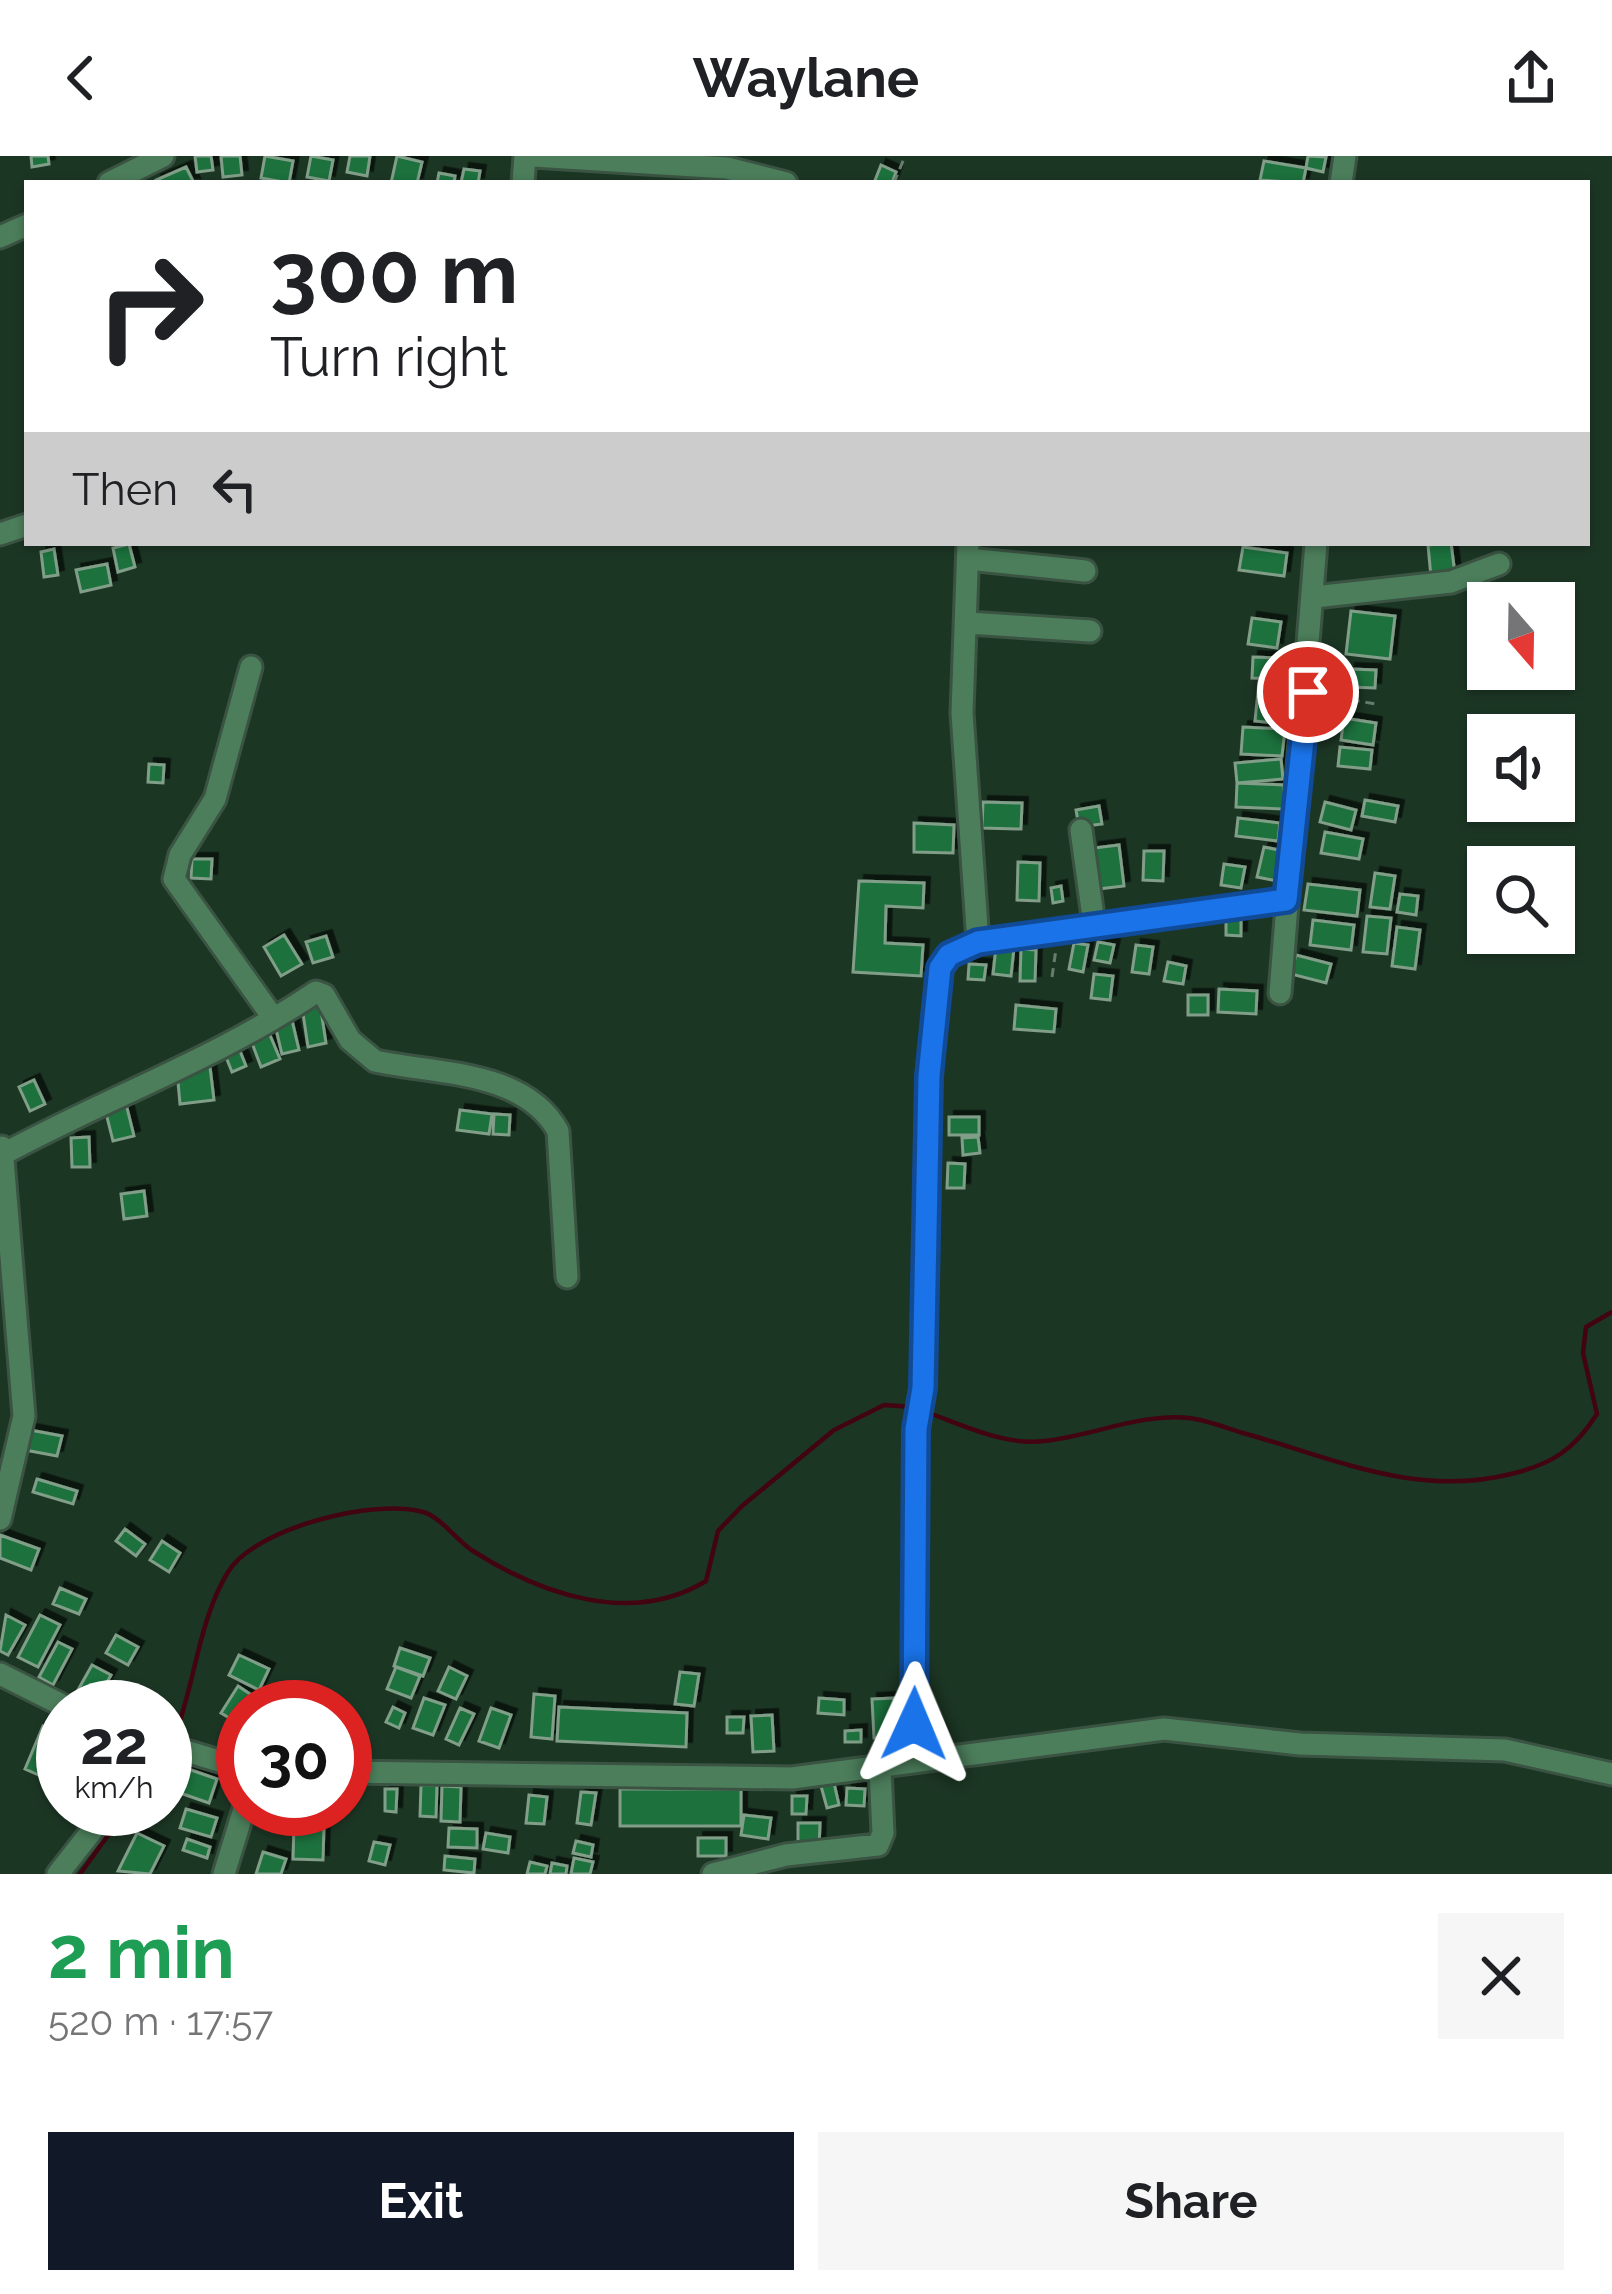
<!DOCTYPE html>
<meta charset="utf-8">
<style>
:root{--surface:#fff;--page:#f6f6f6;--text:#202124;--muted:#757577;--accent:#111827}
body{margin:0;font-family:Raleway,sans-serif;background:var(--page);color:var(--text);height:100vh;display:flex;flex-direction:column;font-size:45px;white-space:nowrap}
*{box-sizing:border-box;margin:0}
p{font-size:39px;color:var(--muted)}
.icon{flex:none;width:66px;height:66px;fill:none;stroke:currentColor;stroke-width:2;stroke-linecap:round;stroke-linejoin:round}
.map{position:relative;height:1718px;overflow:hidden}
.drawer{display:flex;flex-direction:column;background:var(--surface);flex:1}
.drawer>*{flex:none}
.guide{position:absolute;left:24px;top:24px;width:1566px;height:366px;border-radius:0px;box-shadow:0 3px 9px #0004;background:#fff;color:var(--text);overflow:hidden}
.needle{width:78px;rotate:160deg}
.tools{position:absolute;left:1467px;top:426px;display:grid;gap:24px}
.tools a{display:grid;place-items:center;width:108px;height:108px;border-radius:0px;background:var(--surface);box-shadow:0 3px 9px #0004;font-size:60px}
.speed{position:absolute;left:36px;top:1524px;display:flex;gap:24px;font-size:60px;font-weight:700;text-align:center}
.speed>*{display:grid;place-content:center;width:156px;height:156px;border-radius:50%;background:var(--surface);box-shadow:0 3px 9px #0004;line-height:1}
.speed small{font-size:30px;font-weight:400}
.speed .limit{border:18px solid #d22;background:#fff;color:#111}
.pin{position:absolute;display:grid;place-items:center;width:102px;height:102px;color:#fff;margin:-51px;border:6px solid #fff;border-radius:50%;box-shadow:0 3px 12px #0007}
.me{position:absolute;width:132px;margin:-66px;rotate:1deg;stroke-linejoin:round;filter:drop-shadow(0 0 9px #0008)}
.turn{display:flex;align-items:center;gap:42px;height:252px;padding:0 48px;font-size:54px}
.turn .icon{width:156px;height:156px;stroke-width:2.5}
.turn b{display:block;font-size:84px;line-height:102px}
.then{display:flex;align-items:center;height:114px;padding:0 48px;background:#0003;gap:24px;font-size:45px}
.round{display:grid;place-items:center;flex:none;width:126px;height:126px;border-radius:0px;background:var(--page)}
.summary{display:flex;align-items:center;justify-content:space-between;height:204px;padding:0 48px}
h1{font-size:72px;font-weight:700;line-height:90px;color:#1e9e55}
.action{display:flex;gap:24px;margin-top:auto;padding:24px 48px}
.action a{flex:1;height:138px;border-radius:0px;background:var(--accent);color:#fff;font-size:48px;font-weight:700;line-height:138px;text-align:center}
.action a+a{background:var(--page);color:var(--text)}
header{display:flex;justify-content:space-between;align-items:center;height:156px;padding:0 48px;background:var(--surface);font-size:54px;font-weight:700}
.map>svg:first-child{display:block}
</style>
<header><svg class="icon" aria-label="back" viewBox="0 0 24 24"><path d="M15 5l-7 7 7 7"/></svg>Waylane<svg class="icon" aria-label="share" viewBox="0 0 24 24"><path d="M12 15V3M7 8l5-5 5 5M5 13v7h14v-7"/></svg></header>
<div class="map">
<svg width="1612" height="1718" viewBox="0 0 1612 1718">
<defs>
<filter id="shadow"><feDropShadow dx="5.5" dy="-5.5" stdDeviation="0" flood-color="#0009"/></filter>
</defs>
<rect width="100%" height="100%" fill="#1c3624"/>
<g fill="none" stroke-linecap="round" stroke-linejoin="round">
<!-- stream -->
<path stroke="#420410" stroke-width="4.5" d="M929,1257C965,1270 1006,1290 1044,1285C1093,1280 1139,1257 1189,1262C1207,1264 1226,1272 1243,1277C1333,1302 1416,1342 1511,1318C1552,1308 1574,1294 1597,1258L1583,1197L1586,1171L1612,1156
M174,1582C195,1529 198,1465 228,1416C255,1372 374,1342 423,1356C441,1361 457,1385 473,1395C542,1439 632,1470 706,1425L718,1375L742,1350L834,1274L884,1249L913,1251
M80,1718L127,1653"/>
</g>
<!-- building -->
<path fill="#1c713e" stroke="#809e88" stroke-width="3" filter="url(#shadow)" d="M31,0H48L49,8L32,11Z
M195,0H211L213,14L197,16Z
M221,0H240L242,19L223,21Z
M265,0L293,5L289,27L261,22Z
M311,0L333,4L329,25L307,21Z
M350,0H370L367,20L347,16Z
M397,0L422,6L417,27H391Z
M1308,0L1326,1L1323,16L1306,12Z
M1264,5L1306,12L1303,27L1260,24Z
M881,9L896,16L892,27H874Z
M186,11L194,27H157L156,24Z
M464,13L480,15L478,27H461Z
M439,17L455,20L454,27H437Z
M1451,387L1455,418L1431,421L1428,389Z
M129,388L135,411L118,416L113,392Z
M1243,391L1287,397L1284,420L1239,414Z
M54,393L58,419L44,421L41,396Z
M107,408L111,429L81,436L76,414Z
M1351,455L1395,460L1390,503L1346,498Z
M1252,462L1281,466L1277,492L1248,488Z
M1253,501L1280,502L1279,523L1252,522Z
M1350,513L1376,514L1375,532L1349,531Z
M1259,526L1290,530L1286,568L1255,565Z
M1344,562L1376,567L1373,589L1341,584Z
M1243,571L1285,573L1282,600L1241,598Z
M1340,591L1372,594L1370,613L1338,610Z
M1281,603L1283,623L1237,627L1235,607Z
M149,608L164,609L163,627L148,626Z
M1237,627L1284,629L1283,653L1236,651Z
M1365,644L1398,650L1395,666L1362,660Z
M983,646L1022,647L1021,673L982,672Z
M1325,646L1356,654L1351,674L1320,666Z
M1099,650L1102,668L1079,671L1076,654Z
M1238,662L1280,667L1278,685L1236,680Z
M914,667L954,669L953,697L914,696Z
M1325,676L1363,683L1359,703L1321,697Z
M1119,689L1124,730L1098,733L1094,692Z
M1264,691L1284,695L1277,725L1257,721Z
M1144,695H1164L1163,725L1143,724Z
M192,703H212L211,723L191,722Z
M1018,706L1040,707L1039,745L1017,744Z
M1224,708L1245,711L1241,732L1221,729Z
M1375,717L1395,720L1390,753L1370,751Z
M859,725L924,727L923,752L886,750L885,787L923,789L921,820L853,816Z
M1308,728L1360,734L1357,760L1304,754Z
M1061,730L1063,745L1053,747L1051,732Z
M1400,738L1418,740L1416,759L1397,756Z
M1367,760L1391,762L1387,798L1363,796Z
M1226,761H1241V780L1226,779Z
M1313,764L1354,769L1351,794L1310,789Z
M1397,771L1420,774L1415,813L1392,810Z
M284,779L302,808L281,820L264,791Z
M326,780L333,801L313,807L306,786Z
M1098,786L1114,789L1110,807L1094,804Z
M1074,787L1088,789L1083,816L1069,813Z
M1136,789L1153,791L1149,818L1132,816Z
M996,791L1014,792L1011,820L993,818Z
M1021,793L1036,794L1035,825H1020Z
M1296,799L1331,808L1326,827L1291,818Z
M1168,806L1186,810L1183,828L1164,825Z
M969,808L986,809L984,824L968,823Z
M1094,818L1113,820L1110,844L1091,842Z
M1219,833L1257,835L1256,858L1218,856Z
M1188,839H1208V859H1188Z
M320,848L326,887L308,891L302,851Z
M1016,849L1056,853L1054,876L1014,873Z
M291,860L299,894L282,898L274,865Z
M267,872L280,903L261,911L249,879Z
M238,890L246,910L232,916L224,896Z
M210,911L214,944L180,948L177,915Z
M34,924L45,948L30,955L19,931Z
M125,944L134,980L113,985L104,949Z
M460,954L492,958L489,978L457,974Z
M494,958L510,959L509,979L493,978Z
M949,961H979V979H949Z
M89,981L90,1011H72L71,982Z
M978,981L980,997L963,999L962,982Z
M948,1007L965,1008L964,1032H947Z
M144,1035L147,1060L124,1063L121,1038Z
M30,1274L62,1280L57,1300L25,1294Z
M37,1323L77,1335L73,1348L33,1336Z
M125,1373L145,1388L136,1400L116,1385Z
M0,1379L39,1393L31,1414L0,1402Z
M162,1385L180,1397L169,1416L150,1404Z
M60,1432L86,1443L79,1458L53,1448Z
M6,1459L25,1469L8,1499L0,1495Z
M40,1459L60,1469L38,1511L18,1501Z
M116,1479L138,1491L128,1509L106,1497Z
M58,1486L72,1493L53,1529L39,1521Z
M400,1492L430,1502L423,1520L394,1510Z
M239,1499L269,1513L259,1534L229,1519Z
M92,1509L111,1519L97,1544L78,1534Z
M396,1511L420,1520L411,1542L387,1533Z
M449,1511L467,1520L456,1543L438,1535Z
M680,1516L699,1518L694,1550L675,1548Z
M238,1530L253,1540L236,1566L221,1557Z
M114,1533L131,1541L126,1551H104Z
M534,1538L555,1540L552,1583L531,1581Z
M424,1542L445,1549L433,1579L413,1572Z
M819,1542L844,1544V1559L818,1557Z
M895,1542L897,1581L874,1582L872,1543Z
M393,1551L405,1557L399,1572L386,1566Z
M559,1551L687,1557L686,1591L557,1585Z
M460,1552L474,1558L459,1589L446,1583Z
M491,1552L511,1559L499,1592L479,1585Z
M772,1559L774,1595L753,1596L751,1560Z
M727,1561H744L743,1577H727Z
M43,1570L63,1579L57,1627L25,1613Z
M861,1574V1586H845V1575Z
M188,1613L217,1623L209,1647L180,1637Z
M834,1627L839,1649L827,1652L821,1630Z
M421,1629H437L436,1661L420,1660Z
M442,1630L461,1631L460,1666L441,1665Z
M847,1632L865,1633L864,1650L846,1649Z
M385,1633H397L396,1656L385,1655Z
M620,1633H741V1670H620Z
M581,1636L596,1637L591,1669L577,1667Z
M529,1639L547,1641L544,1668L526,1667Z
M792,1640H807L806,1658H792Z
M186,1653L217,1662L211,1681L180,1672Z
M275,1653H319L317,1665L274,1659Z
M744,1659L771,1662L768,1683L741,1679Z
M798,1667H820L819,1693H798Z
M294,1668L324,1669L323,1704L293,1703Z
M449,1672L477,1673V1692L448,1691Z
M137,1677L164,1690L150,1718L118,1715Z
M486,1677L510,1681L508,1697L483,1693Z
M698,1682H726V1700H698Z
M187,1683L210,1691L207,1702L183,1694Z
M576,1685L593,1689L591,1701L573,1697Z
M374,1686L390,1689L385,1709L369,1705Z
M263,1696L286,1703L281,1718H256Z
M445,1700L475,1703L474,1717L444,1714Z
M574,1702L593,1706L590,1718H571Z
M530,1706L547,1710L545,1718H527Z
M552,1707L567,1710L566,1718H550Z"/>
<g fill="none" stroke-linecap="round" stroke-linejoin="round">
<defs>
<path id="minor" d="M533,0L727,12L786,27
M109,27L163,0
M523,27L525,0
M1341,27L1345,0
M0,81L27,69
M0,378L27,369
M968,403L1085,415
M1314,441L1451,426L1499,408
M968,467L1090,475
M251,511L215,643L180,699L174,723L272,860
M1081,674L1094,768
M978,786L1286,744
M1280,837L1316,387
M0,1000C104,943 217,903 316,836L324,839L350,884L375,905C436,918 524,914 558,975L567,1121
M0,1363L24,1260L2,991
M0,1518L66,1551
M165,1589L243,1612
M913,1605L916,1273L924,1232L929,920L940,812L949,799L978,786L962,557L968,387
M345,1616L792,1622L1164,1573L1300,1588L1505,1594L1612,1618
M58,1718L109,1653
M224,1718L244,1653
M713,1718L786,1699L878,1689L883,1677L880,1613"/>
</defs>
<!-- minor casing -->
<use href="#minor" stroke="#3a5342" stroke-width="27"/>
<!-- path -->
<path stroke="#667c6c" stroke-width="3" stroke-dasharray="9 6" stroke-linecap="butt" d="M894,27L905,0
M1321,539L1376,548
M1052,821L1056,793"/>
<!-- minor -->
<use href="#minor" stroke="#4c7e5b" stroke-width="21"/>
</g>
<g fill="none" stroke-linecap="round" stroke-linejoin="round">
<defs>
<path id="route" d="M914,1568L916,1273L923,1232L929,920L940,812L949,799L978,786L1286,744L1308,536"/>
</defs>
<!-- route casing -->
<use href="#route" stroke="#114b97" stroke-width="30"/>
<!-- route -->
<use href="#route" stroke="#1a73e8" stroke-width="21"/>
</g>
</svg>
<div class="tools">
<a><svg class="needle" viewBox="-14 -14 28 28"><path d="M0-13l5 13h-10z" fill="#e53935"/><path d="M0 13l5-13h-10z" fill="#757577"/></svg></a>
<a><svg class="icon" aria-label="sound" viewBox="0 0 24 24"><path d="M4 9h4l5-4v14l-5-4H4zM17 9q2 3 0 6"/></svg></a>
<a><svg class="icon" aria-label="search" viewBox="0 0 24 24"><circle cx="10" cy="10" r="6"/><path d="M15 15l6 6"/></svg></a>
</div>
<div class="speed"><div>22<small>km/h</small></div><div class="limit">30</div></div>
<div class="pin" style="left:1308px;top:536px;background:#d93025"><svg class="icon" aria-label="arrive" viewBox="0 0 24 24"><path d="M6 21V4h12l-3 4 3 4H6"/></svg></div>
<svg class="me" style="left:914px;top:1568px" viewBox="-20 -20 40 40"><path d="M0-17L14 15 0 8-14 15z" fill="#1a73e8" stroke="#fff" stroke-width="4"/></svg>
<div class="guide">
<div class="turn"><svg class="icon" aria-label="right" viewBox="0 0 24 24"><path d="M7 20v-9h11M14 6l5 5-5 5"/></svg><div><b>300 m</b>Turn right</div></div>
<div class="then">Then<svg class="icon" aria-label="left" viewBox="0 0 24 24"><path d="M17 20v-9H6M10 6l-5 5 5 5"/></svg></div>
</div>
</div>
<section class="drawer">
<div class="summary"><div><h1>2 min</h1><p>520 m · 17:57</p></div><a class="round"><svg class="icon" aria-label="close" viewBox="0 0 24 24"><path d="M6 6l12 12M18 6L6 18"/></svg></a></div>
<div class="action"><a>Exit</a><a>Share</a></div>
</section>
